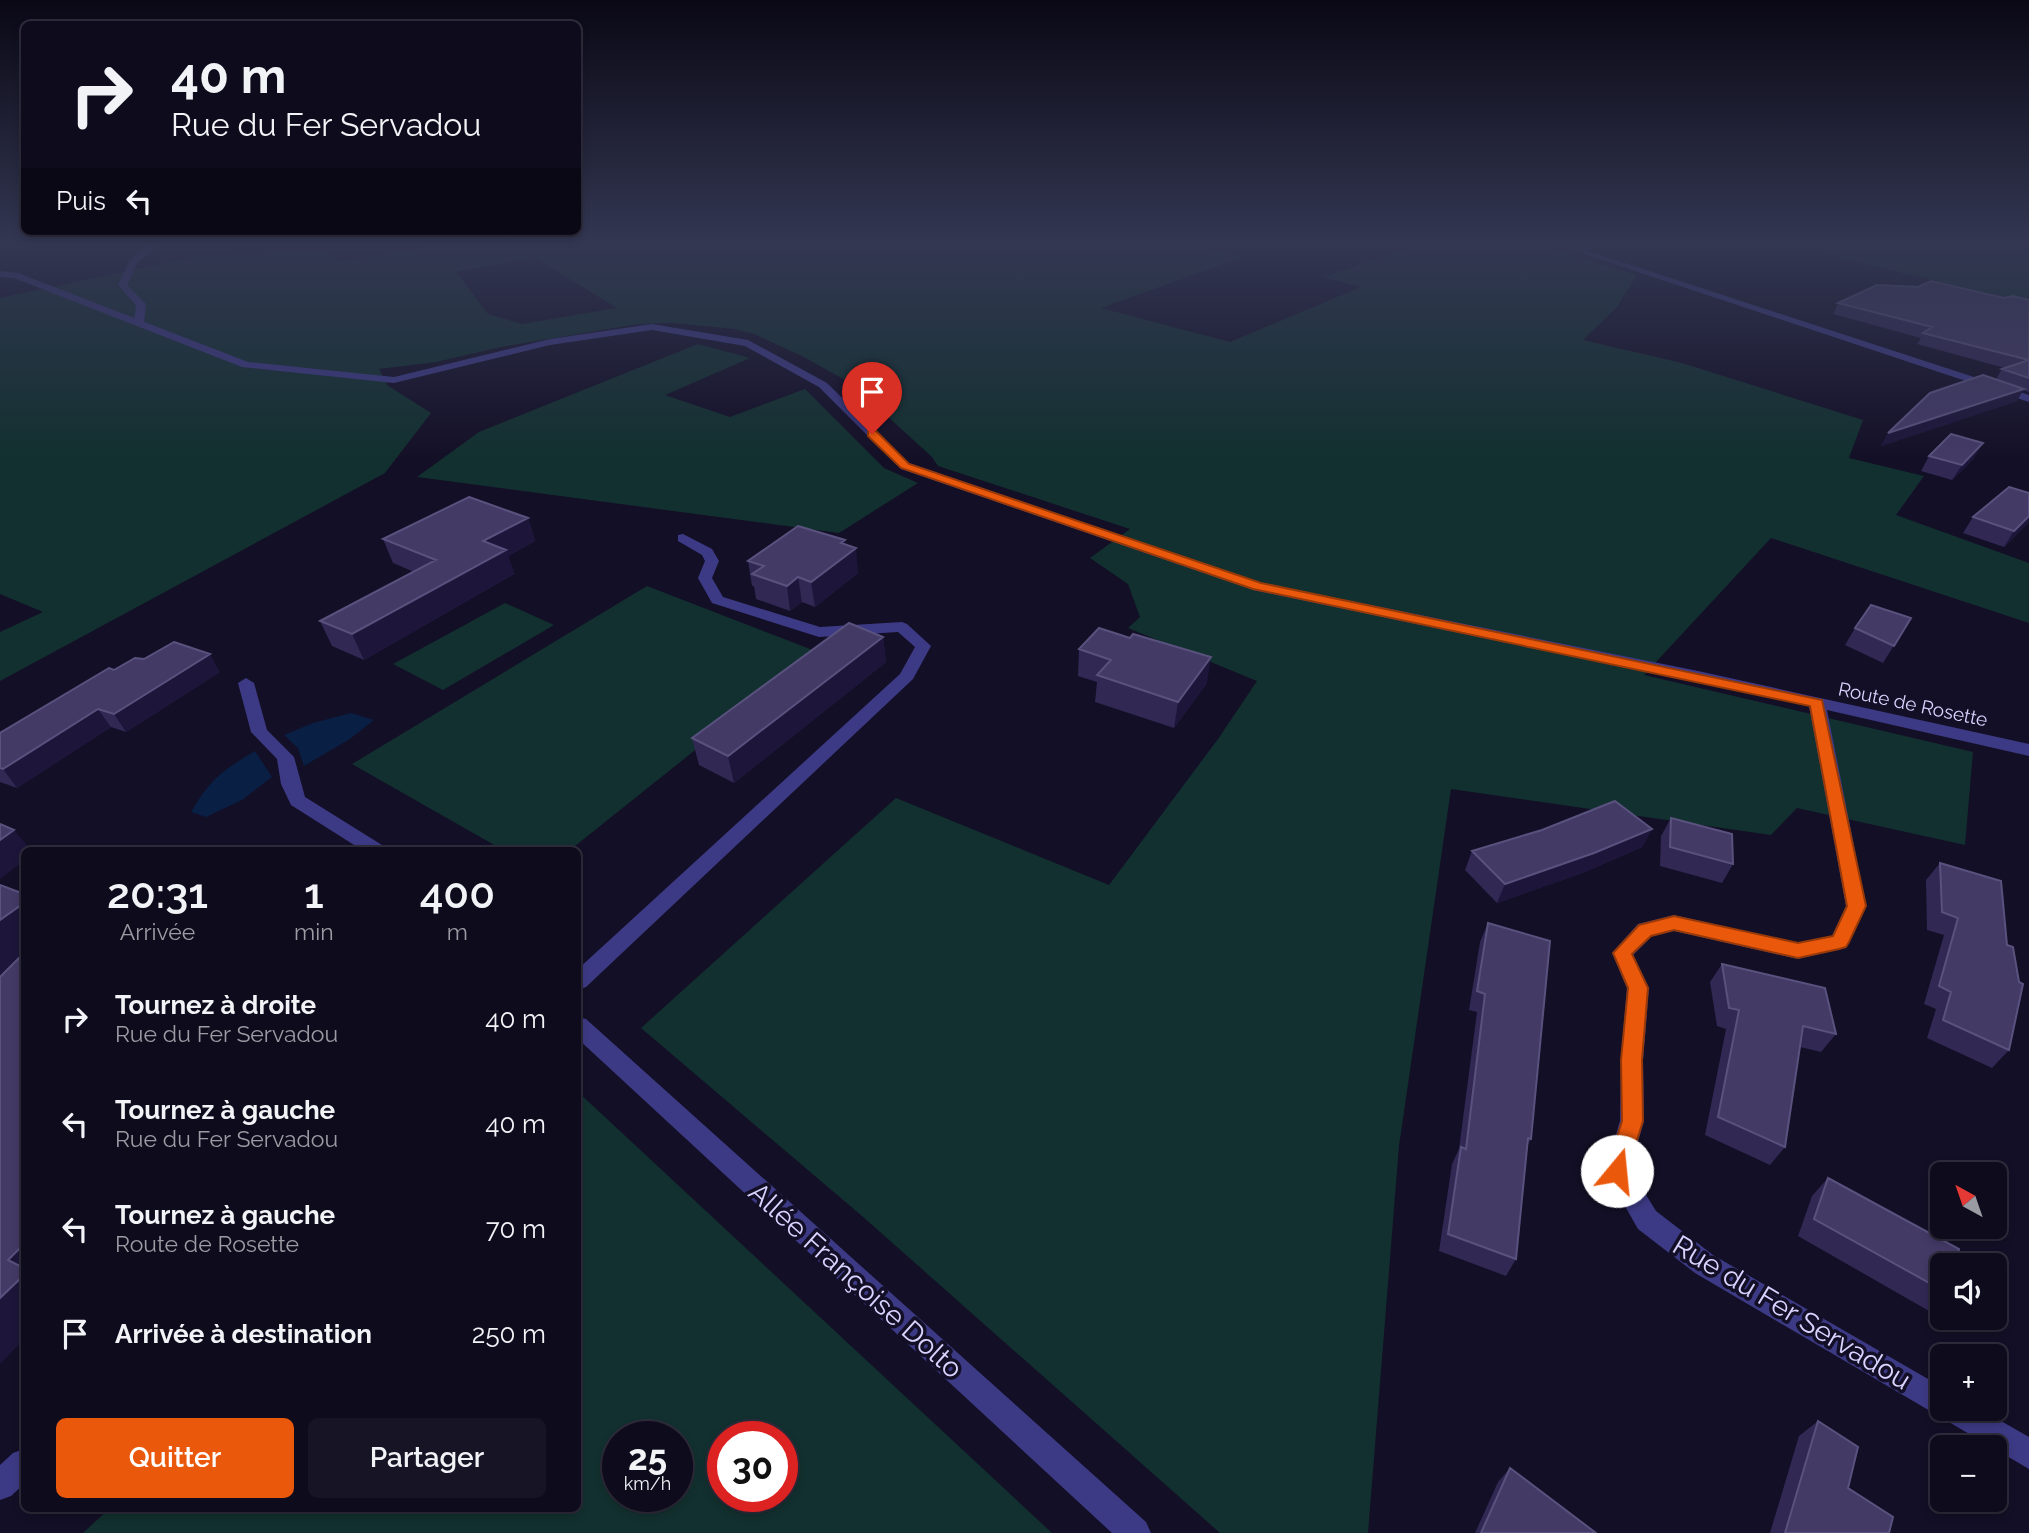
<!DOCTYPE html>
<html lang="fr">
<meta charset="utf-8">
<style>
:root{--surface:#0e0b1c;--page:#171425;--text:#f1f3f6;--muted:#9b9ba3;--line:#2e2b3b;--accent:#ea580c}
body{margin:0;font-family:Raleway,sans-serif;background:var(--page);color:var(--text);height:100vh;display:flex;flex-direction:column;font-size:26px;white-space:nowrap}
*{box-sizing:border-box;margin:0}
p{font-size:23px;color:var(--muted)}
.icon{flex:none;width:38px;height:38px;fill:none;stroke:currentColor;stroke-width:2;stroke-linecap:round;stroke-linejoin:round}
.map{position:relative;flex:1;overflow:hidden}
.drawer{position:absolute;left:21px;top:847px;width:560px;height:665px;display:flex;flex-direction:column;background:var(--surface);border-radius:10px;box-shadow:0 4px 10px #0003,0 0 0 2px var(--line)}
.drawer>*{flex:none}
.guide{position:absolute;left:21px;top:21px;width:560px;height:214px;border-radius:10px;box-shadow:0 4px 10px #0003,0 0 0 2px var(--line);background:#0e0b1c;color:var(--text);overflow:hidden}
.needle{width:46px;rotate:320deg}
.controls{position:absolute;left:1930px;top:1162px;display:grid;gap:14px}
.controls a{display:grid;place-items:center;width:77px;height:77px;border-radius:10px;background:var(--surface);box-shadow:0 4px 10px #0003,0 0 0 2px var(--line);font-size:35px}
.speed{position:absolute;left:602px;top:1421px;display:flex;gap:14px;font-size:35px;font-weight:700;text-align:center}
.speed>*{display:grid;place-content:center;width:91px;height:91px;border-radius:50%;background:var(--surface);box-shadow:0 4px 10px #0003,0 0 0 2px var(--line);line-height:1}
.speed small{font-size:18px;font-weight:400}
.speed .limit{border:10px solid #d22;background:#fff;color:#111}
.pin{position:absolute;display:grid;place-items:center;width:60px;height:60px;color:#fff;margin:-72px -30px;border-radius:50% 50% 50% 0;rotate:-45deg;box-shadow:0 0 7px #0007}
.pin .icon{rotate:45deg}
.me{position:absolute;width:77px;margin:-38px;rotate:17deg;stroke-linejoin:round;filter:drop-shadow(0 0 5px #0008)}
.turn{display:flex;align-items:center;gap:24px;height:147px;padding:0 35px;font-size:32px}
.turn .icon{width:91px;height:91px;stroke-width:2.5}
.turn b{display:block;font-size:49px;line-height:60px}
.then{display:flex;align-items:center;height:66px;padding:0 35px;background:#0003;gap:14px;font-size:26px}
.eta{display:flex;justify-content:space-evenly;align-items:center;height:119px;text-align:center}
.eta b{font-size:42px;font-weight:600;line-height:49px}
.button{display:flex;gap:14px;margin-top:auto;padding:14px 35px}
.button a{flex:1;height:80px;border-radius:10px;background:var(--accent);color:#fff;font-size:28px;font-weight:600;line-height:80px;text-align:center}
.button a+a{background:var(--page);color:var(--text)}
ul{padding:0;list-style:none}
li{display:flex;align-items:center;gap:21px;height:105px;padding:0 35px}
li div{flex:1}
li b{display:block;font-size:26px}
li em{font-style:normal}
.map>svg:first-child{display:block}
</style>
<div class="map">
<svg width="2029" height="1533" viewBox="0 0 2029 1533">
<rect width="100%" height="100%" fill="#130f26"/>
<!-- green -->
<path fill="#12302f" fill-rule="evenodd" d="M441,245H1190L1242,257L1101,308L1230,342L1361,287L1324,277L1417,245H1541L1637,275L1617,307L1583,340L1682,363L1863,420L1849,458L1924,476L1896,515L2029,563V623L1771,538L1644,675L1973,752L1965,845L1797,808L1771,835L1451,789L1399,1146L1368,1533H1220L862,1216L641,1028L896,798L1109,885L1218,739L1257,681L1128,628L1140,617L1128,584L1090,558L1130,529L938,466L932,457L852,384L804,357L754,334L734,329L673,323L638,324L501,347L436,362L379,369L387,385L431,413L385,473L0,681V632L43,612L0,594V298L199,256L330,252L338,262ZM534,257L617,308L522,324L488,314L456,272Z
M1820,245H2029V303L1811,251Z
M698,344L750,358L665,395L730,417L805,389L884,468L918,483L839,533L417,477L479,432Z
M647,586L818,652L570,850H503L352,764Z
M505,603L554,625L443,690L393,664Z
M578,1092L1052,1533H83L110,1508H578ZM618,1437H677V1496H618ZM723,1437H782V1496H723Z"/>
<!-- water -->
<path fill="#0a1f44" d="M351,713L374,720L350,739L304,766L298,748L284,735L313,723Z
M255,751L272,777L242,800L206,817L191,812C211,778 222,771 255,751Z"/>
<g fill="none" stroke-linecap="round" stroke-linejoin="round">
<!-- service -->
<path fill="#3d3a85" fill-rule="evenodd" d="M149,245H159L137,263L127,285L146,304L144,323L139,326L134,323L136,305L118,285L130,260Z
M683,534L712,549L719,561L712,578L723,597L820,627L902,622L907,624L931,646L913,679L586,987L578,990V969L900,674L915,647L898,632L819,637L712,603L698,578L705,561L702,555L678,541V535Z
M24,1449V1484L11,1496L0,1500V1465L13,1453Z"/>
<!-- minor -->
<path fill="#3d3a85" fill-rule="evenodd" d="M1557,245H1570L2029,395V402Z
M0,271L18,273L248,362L394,377L550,339L652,324L748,340L827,383L909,463L1261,583L1698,671L2029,744V756L1827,710L1866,906L1846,948L1798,959L1674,931L1652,936L1633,955L1649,988L1643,1060L1644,1121L1630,1169L1656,1211L1713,1255L1942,1387V1409H1980L2029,1437V1469L1695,1273L1638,1229L1605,1171L1620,1121L1621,1060L1627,988L1612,953L1638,924L1674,915L1798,943L1832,936L1846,906L1809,706L1253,590L901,469L819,387L745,346L652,330L550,345L394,383L242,367L14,278L0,277Z
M246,678L254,683L267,730L294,757L305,797L382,845L384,850H362L291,805L281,784L277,759L251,732L238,683Z
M578,1017L586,1019L1146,1522L1151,1533H1112L578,1039Z"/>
</g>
<!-- wall -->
<path fill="#312854" d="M2004,298L2029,300V392L2023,390L2017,401L1881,446L1888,433L1996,379L2002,369L2005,368L1917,344L1921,338L1833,314L1838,303Z
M1929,456L1974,458L1952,480L1921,471Z
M1973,517L2029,522L2004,547L1963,533Z
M528,518L535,541L508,556L514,574L364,660L332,646L320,621L414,572L393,563L383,539Z
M845,545L858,573L815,607L802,602L790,611L756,599L754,586H752L748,561Z
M1911,618L1883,663L1845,645L1855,628Z
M883,637L886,662L734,783L699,765L692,738Z
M1079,649L1207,683L1174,728L1095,702L1097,682L1078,676Z
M114,670L220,672L126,732L111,727L17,788L0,782V733Z
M1671,818L1733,864L1722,883L1660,866L1661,836Z
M1652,829L1642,847L1585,872L1497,903L1465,870L1472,851Z
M1940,863L2007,945L2009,1050L1992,1068L1927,1038L1936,1009L1924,1004L1944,935L1927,930L1926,880Z
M1488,923L1531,1139L1527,1146L1516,1259L1506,1276L1439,1251L1452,1164L1459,1149L1477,1012L1469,1010L1480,942Z
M1722,964L1836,1034L1821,1052L1800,1047L1785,1147L1770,1165L1705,1135L1726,1029L1717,1026L1710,982Z
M1828,1178L1942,1265V1300L1929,1311L1798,1236L1812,1196Z
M1818,1421L1848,1488L1889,1533H1770L1799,1436Z
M1510,1468L1596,1533H1475L1498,1482Z"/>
<!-- shaded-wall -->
<path fill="#1d163a" d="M2024,389L2017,401L1881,446L1888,433Z
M1983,443L1974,458L1952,480L1962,465Z
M2029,516V522L2004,547L2014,531Z
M528,518L535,541L508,556L514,574L364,660L352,634L483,541Z
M845,540L847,555L856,548L858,573L815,607L811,582L841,543Z
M798,577L802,602L790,611L787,586Z
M883,637L886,662L734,783L728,756Z
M210,654L220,672L126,732L114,714Z
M1211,657L1207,683L1174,728L1178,702Z
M98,709L111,727L17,788L3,769Z
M1652,829L1642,847L1585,872L1497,903L1505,884Z
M14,830L31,850H24V861L0,879V840Z
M24,903V957L0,975V920Z
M24,1244V1273L8,1260Z
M24,1275V1339L0,1364V1298Z"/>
<!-- building -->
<path fill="#433a66" stroke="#5a527e" stroke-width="2" d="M1931,281L2004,298L2013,296L2029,300V378L2002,369L2029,360L1923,333L1932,327L1838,303L1877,285L1918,287Z
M1983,375L2024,389L1888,433L1930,393Z
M1951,434L1983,443L1962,465L1929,456Z
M2009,487L2029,493V516L2014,531L1973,517Z
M469,497L528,518L483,541L506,550L352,634L320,621L436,560L383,539Z
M798,526L845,540L841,543L856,548L811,582L798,577L787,586L752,574L764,566L748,561Z
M1871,605L1911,618L1894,646L1855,628Z
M849,623L883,637L728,756L692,738Z
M1099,628L1130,638L1133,634L1211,657L1178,702L1097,675L1111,660L1079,649Z
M174,642L210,654L114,714L98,709L3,769L0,768V733L109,668L114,670L135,658L144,659Z
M1615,801L1652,829L1594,853L1505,884L1472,851L1542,830Z
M1671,818L1732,834L1733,864L1670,847Z
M0,824L14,830L0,840Z
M1940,863L2001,881L2007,945L2013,947L2019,982L2023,984L2009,1050L1943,1020L1951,992L1939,986L1958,918L1942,912Z
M0,885L24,894V903L0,920Z
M1488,923L1550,941L1531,1139L1528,1138L1516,1259L1448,1234L1461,1147L1466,1149L1485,994L1477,991Z
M24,953V1244L8,1260L24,1268V1275L0,1298V977Z
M1722,964L1825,988L1836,1034L1803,1026L1785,1147L1718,1117L1739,1010L1729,1008Z
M1828,1178L1959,1249L1956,1265H1942V1290L1814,1219Z
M1818,1421L1858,1447L1848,1488L1893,1517L1889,1533H1785Z
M1510,1468L1596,1533H1481Z"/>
<!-- sky -->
<linearGradient id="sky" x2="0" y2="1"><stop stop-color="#0a0815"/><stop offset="0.53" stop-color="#333752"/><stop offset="1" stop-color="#333752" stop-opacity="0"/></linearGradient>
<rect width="2029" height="460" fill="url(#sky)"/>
<!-- route -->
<path fill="#ea580c" stroke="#983908" stroke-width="2" d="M868,431H876L909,464L1261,583L1822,700L1866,906L1849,942L1846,947L1839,949L1798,958L1674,930L1651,936L1632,954L1648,988L1642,1060L1643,1121L1625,1179L1617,1182L1609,1179L1606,1171L1622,1121L1621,1060L1628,988L1613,953L1639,925L1674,916L1798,943L1833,936L1847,906L1810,706L1253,589L901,468L868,436Z"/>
<g text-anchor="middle" stroke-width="7" stroke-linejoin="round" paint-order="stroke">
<!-- far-street labels -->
<g font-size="19" fill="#d9d4ff" stroke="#130f26">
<text transform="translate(1913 704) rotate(12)" y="7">Route de Rosette</text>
</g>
<!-- near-street labels -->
<g font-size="28" fill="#d9d4ff" stroke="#130f26">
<text transform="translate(856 1280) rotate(42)" y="10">Allée Françoise Dolto</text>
<text transform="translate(1792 1312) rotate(31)" y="10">Rue du Fer Servadou</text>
</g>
</g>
</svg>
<div class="controls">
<a><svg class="needle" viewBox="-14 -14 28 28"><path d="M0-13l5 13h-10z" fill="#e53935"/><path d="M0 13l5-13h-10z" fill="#9b9ba3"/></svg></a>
<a><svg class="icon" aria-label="sound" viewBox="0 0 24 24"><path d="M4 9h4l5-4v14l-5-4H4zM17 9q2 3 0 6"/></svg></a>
<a>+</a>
<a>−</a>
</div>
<div class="speed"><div>25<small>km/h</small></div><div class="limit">30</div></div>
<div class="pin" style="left:872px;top:434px;background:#d93025"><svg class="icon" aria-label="arrive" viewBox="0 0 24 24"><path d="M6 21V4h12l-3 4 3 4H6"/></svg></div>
<svg class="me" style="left:1617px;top:1171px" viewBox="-20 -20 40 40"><circle r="19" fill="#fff"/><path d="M0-13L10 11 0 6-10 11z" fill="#ea580c"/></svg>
<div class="guide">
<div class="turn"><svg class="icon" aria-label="right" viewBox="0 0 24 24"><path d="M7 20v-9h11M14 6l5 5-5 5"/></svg><div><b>40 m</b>Rue du Fer Servadou</div></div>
<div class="then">Puis<svg class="icon" aria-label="left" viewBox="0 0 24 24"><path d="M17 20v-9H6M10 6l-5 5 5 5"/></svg></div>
</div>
<section class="drawer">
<div class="eta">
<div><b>20:31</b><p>Arrivée</p></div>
<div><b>1</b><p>min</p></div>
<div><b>400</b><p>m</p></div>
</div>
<ul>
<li><svg class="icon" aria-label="right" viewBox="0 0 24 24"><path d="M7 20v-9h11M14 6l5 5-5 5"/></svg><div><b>Tournez à droite</b><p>Rue du Fer Servadou</p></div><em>40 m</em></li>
<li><svg class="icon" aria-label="left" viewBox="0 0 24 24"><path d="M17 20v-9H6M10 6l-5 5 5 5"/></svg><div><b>Tournez à gauche</b><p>Rue du Fer Servadou</p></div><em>40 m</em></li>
<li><svg class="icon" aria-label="left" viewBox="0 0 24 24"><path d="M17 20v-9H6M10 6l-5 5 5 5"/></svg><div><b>Tournez à gauche</b><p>Route de Rosette</p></div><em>70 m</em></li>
<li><svg class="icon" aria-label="arrive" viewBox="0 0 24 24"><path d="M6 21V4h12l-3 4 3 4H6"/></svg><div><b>Arrivée à destination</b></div><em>250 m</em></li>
</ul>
<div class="button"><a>Quitter</a><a>Partager</a></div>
</section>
</div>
